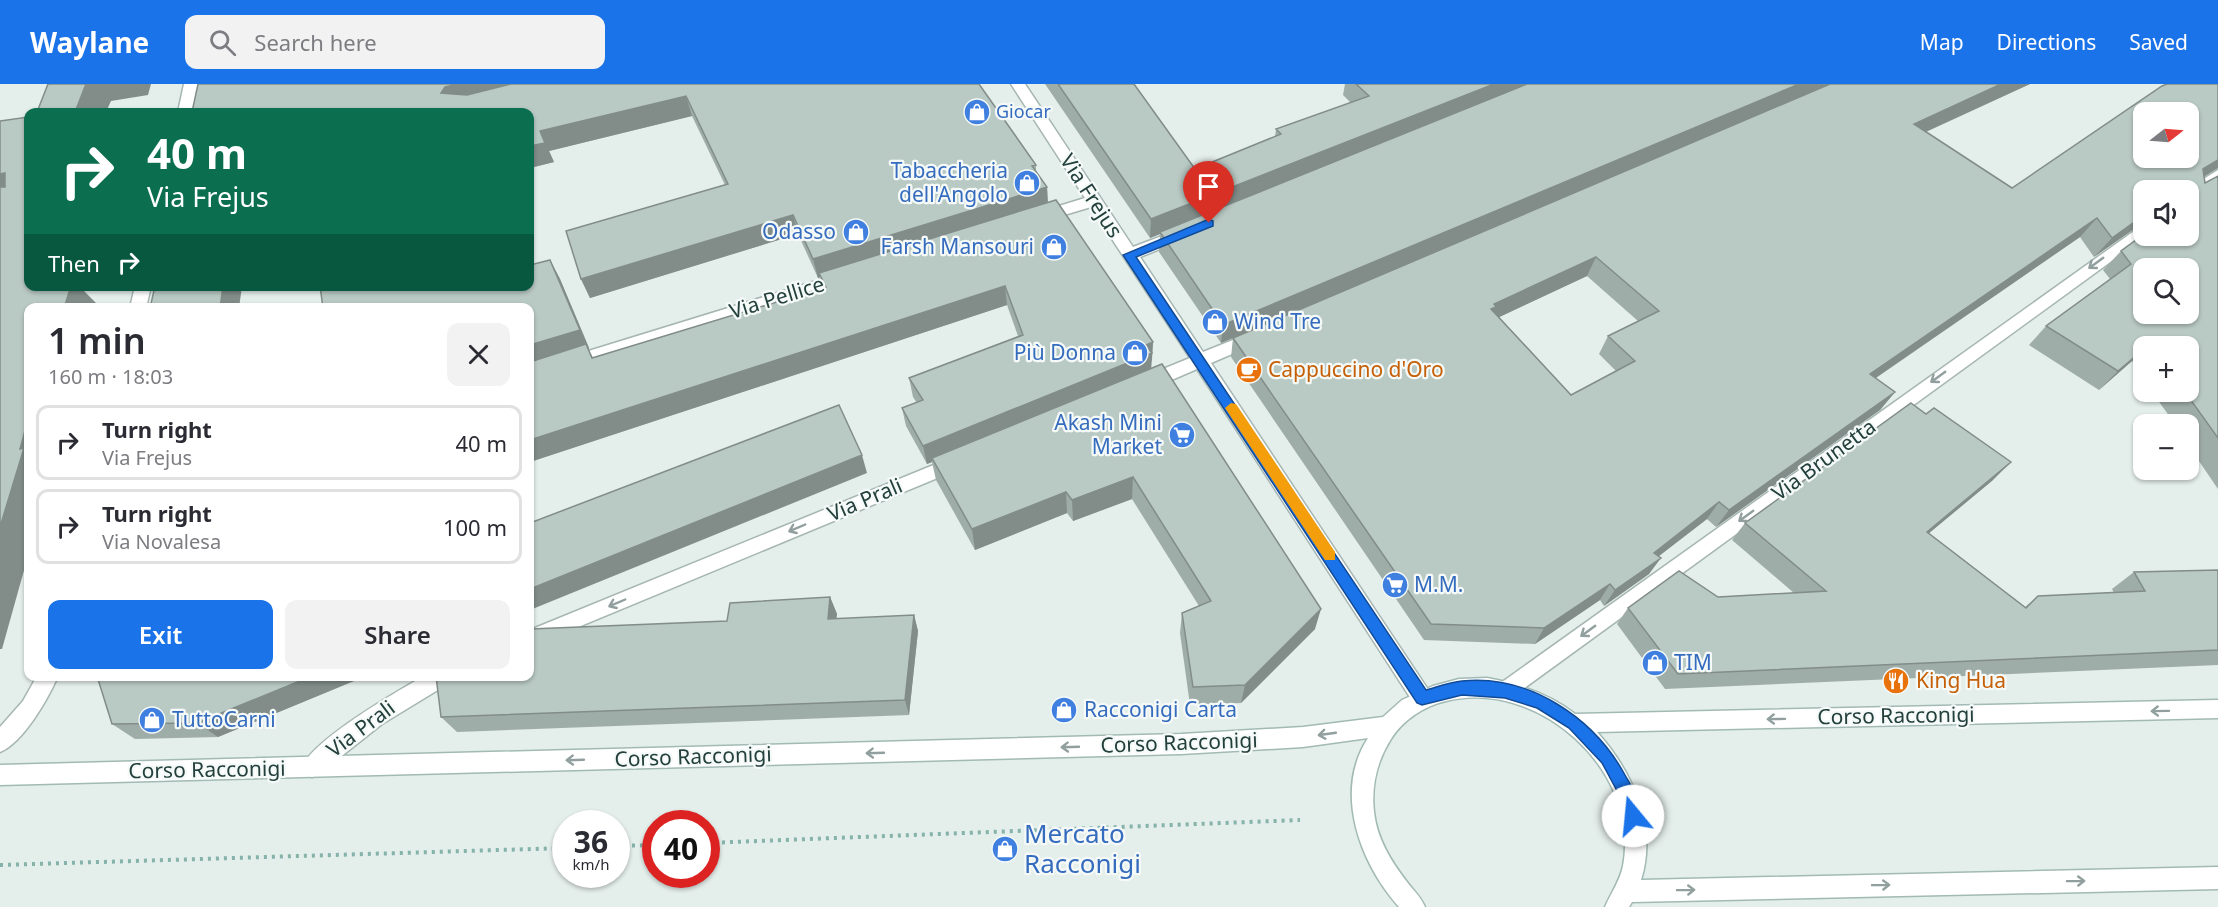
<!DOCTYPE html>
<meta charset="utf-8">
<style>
:root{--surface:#fff;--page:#f2f2f3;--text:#2b2b33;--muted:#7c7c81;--line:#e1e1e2;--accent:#1a73e8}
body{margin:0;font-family:"Noto Sans",sans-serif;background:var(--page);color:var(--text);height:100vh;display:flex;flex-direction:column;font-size:22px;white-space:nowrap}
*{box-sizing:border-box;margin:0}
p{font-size:20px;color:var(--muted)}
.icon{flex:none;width:33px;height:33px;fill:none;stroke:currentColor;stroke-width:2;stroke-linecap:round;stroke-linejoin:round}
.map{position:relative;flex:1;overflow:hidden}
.drawer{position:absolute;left:24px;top:219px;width:510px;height:378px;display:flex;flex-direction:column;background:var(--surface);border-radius:12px;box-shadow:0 2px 4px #0004}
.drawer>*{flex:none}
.banner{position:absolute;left:24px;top:24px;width:510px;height:183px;border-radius:12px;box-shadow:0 2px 4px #0004;background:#0b6e4f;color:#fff;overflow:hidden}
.needle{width:39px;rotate:73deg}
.controls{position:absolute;left:2133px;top:18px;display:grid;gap:12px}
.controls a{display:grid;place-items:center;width:66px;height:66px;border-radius:12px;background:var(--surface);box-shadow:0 2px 4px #0004;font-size:30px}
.speed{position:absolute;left:552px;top:726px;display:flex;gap:12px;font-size:30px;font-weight:700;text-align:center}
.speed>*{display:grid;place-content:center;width:78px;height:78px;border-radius:50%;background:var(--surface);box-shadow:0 2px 4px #0004;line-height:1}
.speed small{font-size:15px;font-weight:400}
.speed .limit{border:9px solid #d22;background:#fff;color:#111}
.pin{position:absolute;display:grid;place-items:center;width:51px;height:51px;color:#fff;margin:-62px -26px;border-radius:50% 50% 50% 0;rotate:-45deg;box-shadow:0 0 6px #0007}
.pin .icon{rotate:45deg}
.me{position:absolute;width:66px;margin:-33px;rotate:343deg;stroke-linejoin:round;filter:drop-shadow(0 0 4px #0008)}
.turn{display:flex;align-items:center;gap:21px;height:126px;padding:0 24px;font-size:27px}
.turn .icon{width:78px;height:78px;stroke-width:2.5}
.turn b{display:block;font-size:42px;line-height:51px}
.then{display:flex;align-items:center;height:57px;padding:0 24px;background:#0003;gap:12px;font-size:22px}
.round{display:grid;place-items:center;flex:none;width:63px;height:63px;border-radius:12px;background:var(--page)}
.headline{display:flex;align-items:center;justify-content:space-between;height:102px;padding:0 24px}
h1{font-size:36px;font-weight:600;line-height:45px}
.cta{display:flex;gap:12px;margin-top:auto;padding:12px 24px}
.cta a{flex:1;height:69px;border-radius:12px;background:var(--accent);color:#fff;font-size:24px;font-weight:600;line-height:69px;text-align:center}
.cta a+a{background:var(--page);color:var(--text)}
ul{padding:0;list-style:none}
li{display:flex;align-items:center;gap:18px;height:75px;margin:0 12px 9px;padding:0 12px;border:3px solid var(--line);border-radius:12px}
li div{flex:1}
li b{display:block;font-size:22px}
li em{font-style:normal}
header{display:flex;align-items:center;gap:36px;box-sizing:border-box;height:84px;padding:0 30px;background:var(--accent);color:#fff}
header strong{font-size:28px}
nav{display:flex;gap:33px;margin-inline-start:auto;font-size:21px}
.search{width:420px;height:54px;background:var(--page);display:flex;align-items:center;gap:15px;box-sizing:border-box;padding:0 21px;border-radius:12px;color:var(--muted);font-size:22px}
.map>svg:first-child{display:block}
</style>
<header>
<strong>Waylane</strong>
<div class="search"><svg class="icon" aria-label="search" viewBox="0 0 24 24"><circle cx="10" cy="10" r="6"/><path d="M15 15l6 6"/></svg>Search here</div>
<nav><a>Map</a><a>Directions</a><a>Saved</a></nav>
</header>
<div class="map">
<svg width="2218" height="823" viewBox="0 0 2218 823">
<rect width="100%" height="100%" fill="#e4eeeb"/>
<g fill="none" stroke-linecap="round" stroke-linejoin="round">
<defs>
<path id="street" d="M184,0H198L192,28H178Z
M1011,0H1025L1133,163L1175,147H1185L1188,151L1185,155L1140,173L1203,268L1248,250H1260L1262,254L1260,258L1211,279L1429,607L1432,614L1429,621L1422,623L1415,621L1197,285L1153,304H1141L1139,299L1141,294L1190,274L1091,123L1041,138L1036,137L1033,133L1036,129L1085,114Z
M2218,86V98L2188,117V106H2186Z
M2144,140L2146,152L1512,613L1505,616L1498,613L1495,607L1498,601Z
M845,188L853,194L851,198L530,297V285Z
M135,202H151L146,224H130Z
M958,371L964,373L967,378L964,383L530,563V546Z
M37,592H58C48,615 23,659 0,668V643L23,617Z
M424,592H454L451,598L382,640L319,690L312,693L305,690L302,683C314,655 396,608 424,592Z"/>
<path id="secondary" d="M1487,594C1520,600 1549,610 1575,630L2218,616V634L1597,648C1632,687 1658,743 1641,796L2218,783V805L1632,818L1629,823H1605C1611,809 1620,797 1623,782C1641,686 1538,594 1446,617C1424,622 1403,636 1391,655C1377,677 1371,702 1374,728C1377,755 1391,777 1407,798C1413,806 1421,813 1425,823H1399C1360,779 1333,708 1368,654L1303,663L1181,670L0,701V681L1181,650L1303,643L1383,633L1402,616L1433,602L1459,595Z"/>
</defs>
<!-- street casing -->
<use href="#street" stroke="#a6b6b3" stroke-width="3"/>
<!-- secondary casing -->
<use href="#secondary" stroke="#a2bab4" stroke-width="3"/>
<!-- path -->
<path stroke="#85b2a9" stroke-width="4" stroke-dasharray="3 5" stroke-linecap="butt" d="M706,759L1300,736
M616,762L656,761
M0,781L566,764"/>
<!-- street -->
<use href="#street" fill="#fff" fill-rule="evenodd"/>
<!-- secondary -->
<use href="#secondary" fill="#fff" fill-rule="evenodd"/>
</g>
<!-- wall -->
<path fill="#9fada9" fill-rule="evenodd" d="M198,0H979L1036,81V87L1047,103L1048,119L1153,258L1152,276L1151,277V284L1315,545L1241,619L1190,621L1180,549L1182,529L1199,522L1132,415L1073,437L1067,429L975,466L936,396L932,378L927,380L906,342L902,324L917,319L913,313L909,294L1018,252L1007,221L530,378L323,224L440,202V204L550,176L560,195L589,264L588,265L593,274L823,203L821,193L818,194L798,150L590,214L581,195L725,101L692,32L549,67L554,78L530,84V28Z
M1045,0H1134L1195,85L1275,53L1276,45L1351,19L1343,11L1345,0H2030L1926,48L2012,104L2218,0V84L2204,93L2205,99L2218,92V405L2188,361V340H2175L2152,308H2188V262H2144V294L2132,277L2099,306L2029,261L2046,242L2110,195L2103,186L2121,167L2188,152V106H2144V138L2094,173L2080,153L1876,294L1895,308L1880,326L1716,443L1707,435L1659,472L1649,490L1604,522L1600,516L1535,560L1424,556L1231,273L1233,254L1243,250L1221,259L1159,168L1160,150L1150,154ZM1587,192L1638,237L1608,252L1599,270L1616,287L1571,311L1499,233Z
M1993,396L1929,449L2025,523L2038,512L2114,509L2112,505L2134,488L2218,486V581L1665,605L1617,540L1628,524L1718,513L1794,509L1732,456L1745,439Z
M830,513L837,530L836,535L914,531L918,547L909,631L457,648L441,633L727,537Z
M97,592H366L218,653L135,655L112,640Z"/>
<!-- shaded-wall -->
<path fill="#828d89" d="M86,0H151L148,11L111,17L106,28H75Z
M458,0H548L455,23L441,9L445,3Z
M1494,0H1537L1150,154L1151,135Z
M1799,0H1834L1221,259L1223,241Z
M2001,0H2030L1901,59L1914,40Z
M686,12L692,32L549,67L554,78L530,84V62L540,47Z
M2218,76V84L2185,104L2203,85Z
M5,89L28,114L0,119V90Z
M1047,103L1048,123L819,189L821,193L818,194L813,175Z
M793,131L798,150L590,214L581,195Z
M2144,131V138L2094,173L2112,154Z
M2097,134L2080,153L1855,308L1870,290Z
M1596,173L1587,192L1491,237L1484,244L1494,220Z
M550,176L560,195L589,264L588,265L596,279L530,283V261Z
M54,202H81V204L98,221L97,224H64Z
M223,202H242L239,224H220Z
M432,202H440L445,224L433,206Z
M1005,202L1007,221L530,378V356Z
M1153,258L1151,288L932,374V378L927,380L923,362Z
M2144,265L2132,277L2099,306L2118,287Z
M1895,308L1880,326L1716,443L1729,426Z
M28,336V472L2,565H0V442L20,365Z
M862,371L867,389L530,526V505Z
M2011,378L1993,396L1910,465L1927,448Z
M1133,393L1132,415L1073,437L1072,416Z
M1066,408L1067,429L975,466L972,445Z
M1719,418L1707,435L1642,485L1654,469Z
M1661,474L1649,490L1604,522L1615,506Z
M1610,500L1600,516L1535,560L1544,544Z
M830,513L837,530L834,552L828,535Z
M1321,525L1315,545L1241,619L1245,601Z
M914,531L918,547L909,631L905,616Z
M312,592H366L218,653L197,639Z"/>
<!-- building -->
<path fill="#b9c9c4" stroke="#828d89" stroke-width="1.5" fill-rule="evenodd" d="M48,0H86L75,28H37Z
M198,0H458L445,3L441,9L467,11L511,0H979L1036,81L1032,82L1047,103L813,175L793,131L581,195L566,147L728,100L686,12L540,47L545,59L530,62V28H192Z
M1058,0H1134L1195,85L1281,50L1276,45L1369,12L1356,0H1494L1151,135Z
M1527,0H1799L1223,241L1160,148Z
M1830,0H2001L1914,40L2012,104L2162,2L2167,0H2218V76L2203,85L2205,99L2218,92V354L2185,308H2188V262H2154L2151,259L2147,262H2144V265L2118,287L2046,242L2131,180L2121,167L2144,150V152H2188V106H2144V131L2112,154L2097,134L1870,290L1895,308L1729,426L1719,418L1654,469L1661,474L1615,506L1610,500L1544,544L1431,540L1233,254ZM2144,28H2188V74H2144ZM1596,173L1659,227L1608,252L1635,277L1571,311L1491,225L1496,223L1494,220ZM2144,184H2188V230H2144Z
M28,33V202H71L64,224H28V336L20,365L24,364L0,443V103H5V89L0,90V37Z
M1056,116L1153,258L1146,261L1152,269L923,362L902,324L923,316L909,294L1023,251L1005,202L530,356V278L586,260L592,274L826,203L819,189Z
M550,176L580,246L530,261V224H323L320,202H432L433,206L447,202H530V181Z
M155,202H223L220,224H150Z
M1162,280L1321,525L1245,601L1193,603L1182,529L1211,517L1133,393L1072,416L1066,408L972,445L932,374Z
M1911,319L1926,330L1934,324L2011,378L1927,448L2026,524L2038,512L2145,507L2134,488L2218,486V566L1678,590L1628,524L1679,487L1718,513L1826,507L1745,439Z
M839,321L862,371L530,505V439Z
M830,513L828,535L914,531L905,616L441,633L436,592H530V545L727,537L730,519Z
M97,592H312L197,639L112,640Z"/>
<!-- one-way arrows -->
<defs><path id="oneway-shaft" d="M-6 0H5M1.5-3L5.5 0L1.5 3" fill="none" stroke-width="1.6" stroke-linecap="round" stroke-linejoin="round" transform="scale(1.5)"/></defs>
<g stroke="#91a09e">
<use href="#oneway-shaft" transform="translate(2096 179) rotate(144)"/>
<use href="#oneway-shaft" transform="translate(1938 293) rotate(144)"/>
<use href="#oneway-shaft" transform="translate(1746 432) rotate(144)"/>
<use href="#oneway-shaft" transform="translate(797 444) rotate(157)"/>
<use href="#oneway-shaft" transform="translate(617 519) rotate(157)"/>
<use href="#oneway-shaft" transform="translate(1588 547) rotate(144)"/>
<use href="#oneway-shaft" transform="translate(2160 627) rotate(179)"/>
<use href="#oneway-shaft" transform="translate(1776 635) rotate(179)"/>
<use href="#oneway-shaft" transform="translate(1327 650) rotate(172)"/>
<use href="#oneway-shaft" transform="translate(1070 663) rotate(178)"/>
<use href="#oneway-shaft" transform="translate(875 669) rotate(178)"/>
<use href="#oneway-shaft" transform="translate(575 676) rotate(178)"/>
<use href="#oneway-shaft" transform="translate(2076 797) rotate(-1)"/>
<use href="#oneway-shaft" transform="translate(1881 801) rotate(-1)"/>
<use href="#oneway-shaft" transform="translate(1686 806) rotate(-1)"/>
</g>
<!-- route -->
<path fill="#1a73e8" stroke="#114b97" stroke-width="1.5" d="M1209,135L1213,137V142L1136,173L1426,606C1437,603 1450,598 1462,597C1529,590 1594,634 1625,691C1633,705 1645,722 1638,738L1633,740L1627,738L1623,718L1602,679L1569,644L1537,624L1505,614L1462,611L1422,621L1417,619L1123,171Z"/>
<!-- slow -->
<path fill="#f59e0b" d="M1231,319L1236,320L1335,468V476H1325L1227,327L1225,324Z"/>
<!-- icons -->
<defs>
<symbol id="shop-disc" viewBox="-11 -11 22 22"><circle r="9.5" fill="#3f7fe0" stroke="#f5faf8"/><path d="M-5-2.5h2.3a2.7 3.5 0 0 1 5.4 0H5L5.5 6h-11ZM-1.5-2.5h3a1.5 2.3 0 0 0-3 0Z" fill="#fff"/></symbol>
<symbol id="cafe-disc" viewBox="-11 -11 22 22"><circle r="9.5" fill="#e8710a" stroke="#f5faf8"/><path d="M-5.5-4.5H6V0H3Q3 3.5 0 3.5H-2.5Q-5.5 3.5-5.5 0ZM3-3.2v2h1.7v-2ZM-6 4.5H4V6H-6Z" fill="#fff"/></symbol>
<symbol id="supermarket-disc" viewBox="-11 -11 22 22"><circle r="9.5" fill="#3f7fe0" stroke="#f5faf8"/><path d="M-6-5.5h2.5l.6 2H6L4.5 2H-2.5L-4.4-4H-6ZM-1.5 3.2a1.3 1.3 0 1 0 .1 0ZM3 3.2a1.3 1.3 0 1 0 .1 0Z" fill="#fff"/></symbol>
<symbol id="restaurant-disc" viewBox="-11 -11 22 22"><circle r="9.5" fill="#e8710a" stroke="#f5faf8"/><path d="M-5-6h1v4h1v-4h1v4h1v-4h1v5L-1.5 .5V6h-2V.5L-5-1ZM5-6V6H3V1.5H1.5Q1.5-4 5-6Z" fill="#fff"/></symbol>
</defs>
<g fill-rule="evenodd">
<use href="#shop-disc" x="962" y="13" width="30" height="30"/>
<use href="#shop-disc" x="1012" y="84" width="30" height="30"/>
<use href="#shop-disc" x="841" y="133" width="30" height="30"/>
<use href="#shop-disc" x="1039" y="148" width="30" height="30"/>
<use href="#shop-disc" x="1200" y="223" width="30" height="30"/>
<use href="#shop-disc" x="1120" y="254" width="30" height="30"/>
<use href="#cafe-disc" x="1234" y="271" width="30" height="30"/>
<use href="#supermarket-disc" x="1167" y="336" width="30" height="30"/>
<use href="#supermarket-disc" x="1380" y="486" width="30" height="30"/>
<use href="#shop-disc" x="1640" y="564" width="30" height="30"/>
<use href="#restaurant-disc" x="1881" y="582" width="30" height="30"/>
<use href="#shop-disc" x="1049" y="611" width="30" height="30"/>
<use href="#shop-disc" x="137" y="621" width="30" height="30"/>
<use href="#shop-disc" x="990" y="750" width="30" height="30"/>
</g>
<g text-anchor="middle" stroke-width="4.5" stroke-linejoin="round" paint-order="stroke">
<!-- far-shop labels -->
<g font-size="18" fill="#366cbe" stroke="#f5faf8" text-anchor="start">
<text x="996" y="34">Giocar</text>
</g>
<!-- shop labels -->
<g font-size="21" fill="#366cbe" stroke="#f5faf8" text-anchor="end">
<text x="1008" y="94">Tabaccheria<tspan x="1008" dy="24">dell'Angolo</tspan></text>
<text x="836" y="155">Odasso</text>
<text x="1034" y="170">Farsh Mansouri</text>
<text x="1234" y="245" text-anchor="start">Wind Tre</text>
<text x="1116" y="276">Più Donna</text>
<text x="1162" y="346">Akash Mini<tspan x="1162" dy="24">Market</tspan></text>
<text x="1414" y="508" text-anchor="start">M.M.</text>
<text x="1674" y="586" text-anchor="start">TIM</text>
<text x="1084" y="633" text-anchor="start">Racconigi Carta</text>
<text x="172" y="643" text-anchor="start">TuttoCarni</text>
</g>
<!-- street labels -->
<g font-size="21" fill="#23403c" stroke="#f5faf8">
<text transform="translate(1091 112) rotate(57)" y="7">Via Frejus</text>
<text transform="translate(777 214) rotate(-17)" y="7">Via Pellice</text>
<text transform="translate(1824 376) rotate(-36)" y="7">Via Brunetta</text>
<text transform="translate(865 416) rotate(-23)" y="7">Via Prali</text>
<text transform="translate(1896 632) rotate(-1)" y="7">Corso Racconigi</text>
<text transform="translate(361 645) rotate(-37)" y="7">Via Prali</text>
<text transform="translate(1179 659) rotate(-2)" y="7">Corso Racconigi</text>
<text transform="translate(693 673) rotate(-2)" y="7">Corso Racconigi</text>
<text transform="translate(207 686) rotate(-1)" y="7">Corso Racconigi</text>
</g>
<!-- food labels -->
<g font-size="21" fill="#c56008" stroke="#f5faf8" text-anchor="start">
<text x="1268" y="293">Cappuccino d'Oro</text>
<text x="1916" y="604">King Hua</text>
</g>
<!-- near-shop labels -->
<g font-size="26" fill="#366cbe" stroke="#f5faf8" text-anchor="start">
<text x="1024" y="759">Mercato<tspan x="1024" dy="30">Racconigi</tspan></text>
</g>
</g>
</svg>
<div class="controls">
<a><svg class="needle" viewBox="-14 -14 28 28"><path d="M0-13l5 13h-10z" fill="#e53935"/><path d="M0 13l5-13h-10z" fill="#7c7c81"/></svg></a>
<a><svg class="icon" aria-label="sound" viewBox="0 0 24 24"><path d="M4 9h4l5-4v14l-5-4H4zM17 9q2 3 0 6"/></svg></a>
<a><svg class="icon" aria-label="search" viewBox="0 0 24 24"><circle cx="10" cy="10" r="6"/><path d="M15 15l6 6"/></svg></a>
<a>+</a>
<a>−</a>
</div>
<div class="speed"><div>36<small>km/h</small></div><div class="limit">40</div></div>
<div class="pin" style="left:1209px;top:139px;background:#d93025"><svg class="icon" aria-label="arrive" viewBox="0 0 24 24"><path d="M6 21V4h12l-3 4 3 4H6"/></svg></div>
<svg class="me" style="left:1633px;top:732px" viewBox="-20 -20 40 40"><circle r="19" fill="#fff"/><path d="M0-13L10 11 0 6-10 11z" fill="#1a73e8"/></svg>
<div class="banner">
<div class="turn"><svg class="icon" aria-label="right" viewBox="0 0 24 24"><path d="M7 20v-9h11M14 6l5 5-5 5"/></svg><div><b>40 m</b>Via Frejus</div></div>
<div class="then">Then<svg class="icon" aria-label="right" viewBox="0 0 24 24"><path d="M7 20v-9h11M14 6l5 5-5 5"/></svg></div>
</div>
<section class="drawer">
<div class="headline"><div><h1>1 min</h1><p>160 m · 18:03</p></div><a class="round"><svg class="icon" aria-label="close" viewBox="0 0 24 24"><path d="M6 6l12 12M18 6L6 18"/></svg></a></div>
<ul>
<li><svg class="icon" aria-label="right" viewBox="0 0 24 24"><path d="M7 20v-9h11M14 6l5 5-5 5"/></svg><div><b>Turn right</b><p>Via Frejus</p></div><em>40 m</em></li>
<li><svg class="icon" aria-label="right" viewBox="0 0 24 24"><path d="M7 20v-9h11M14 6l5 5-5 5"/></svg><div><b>Turn right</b><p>Via Novalesa</p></div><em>100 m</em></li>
</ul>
<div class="cta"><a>Exit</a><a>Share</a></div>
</section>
</div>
